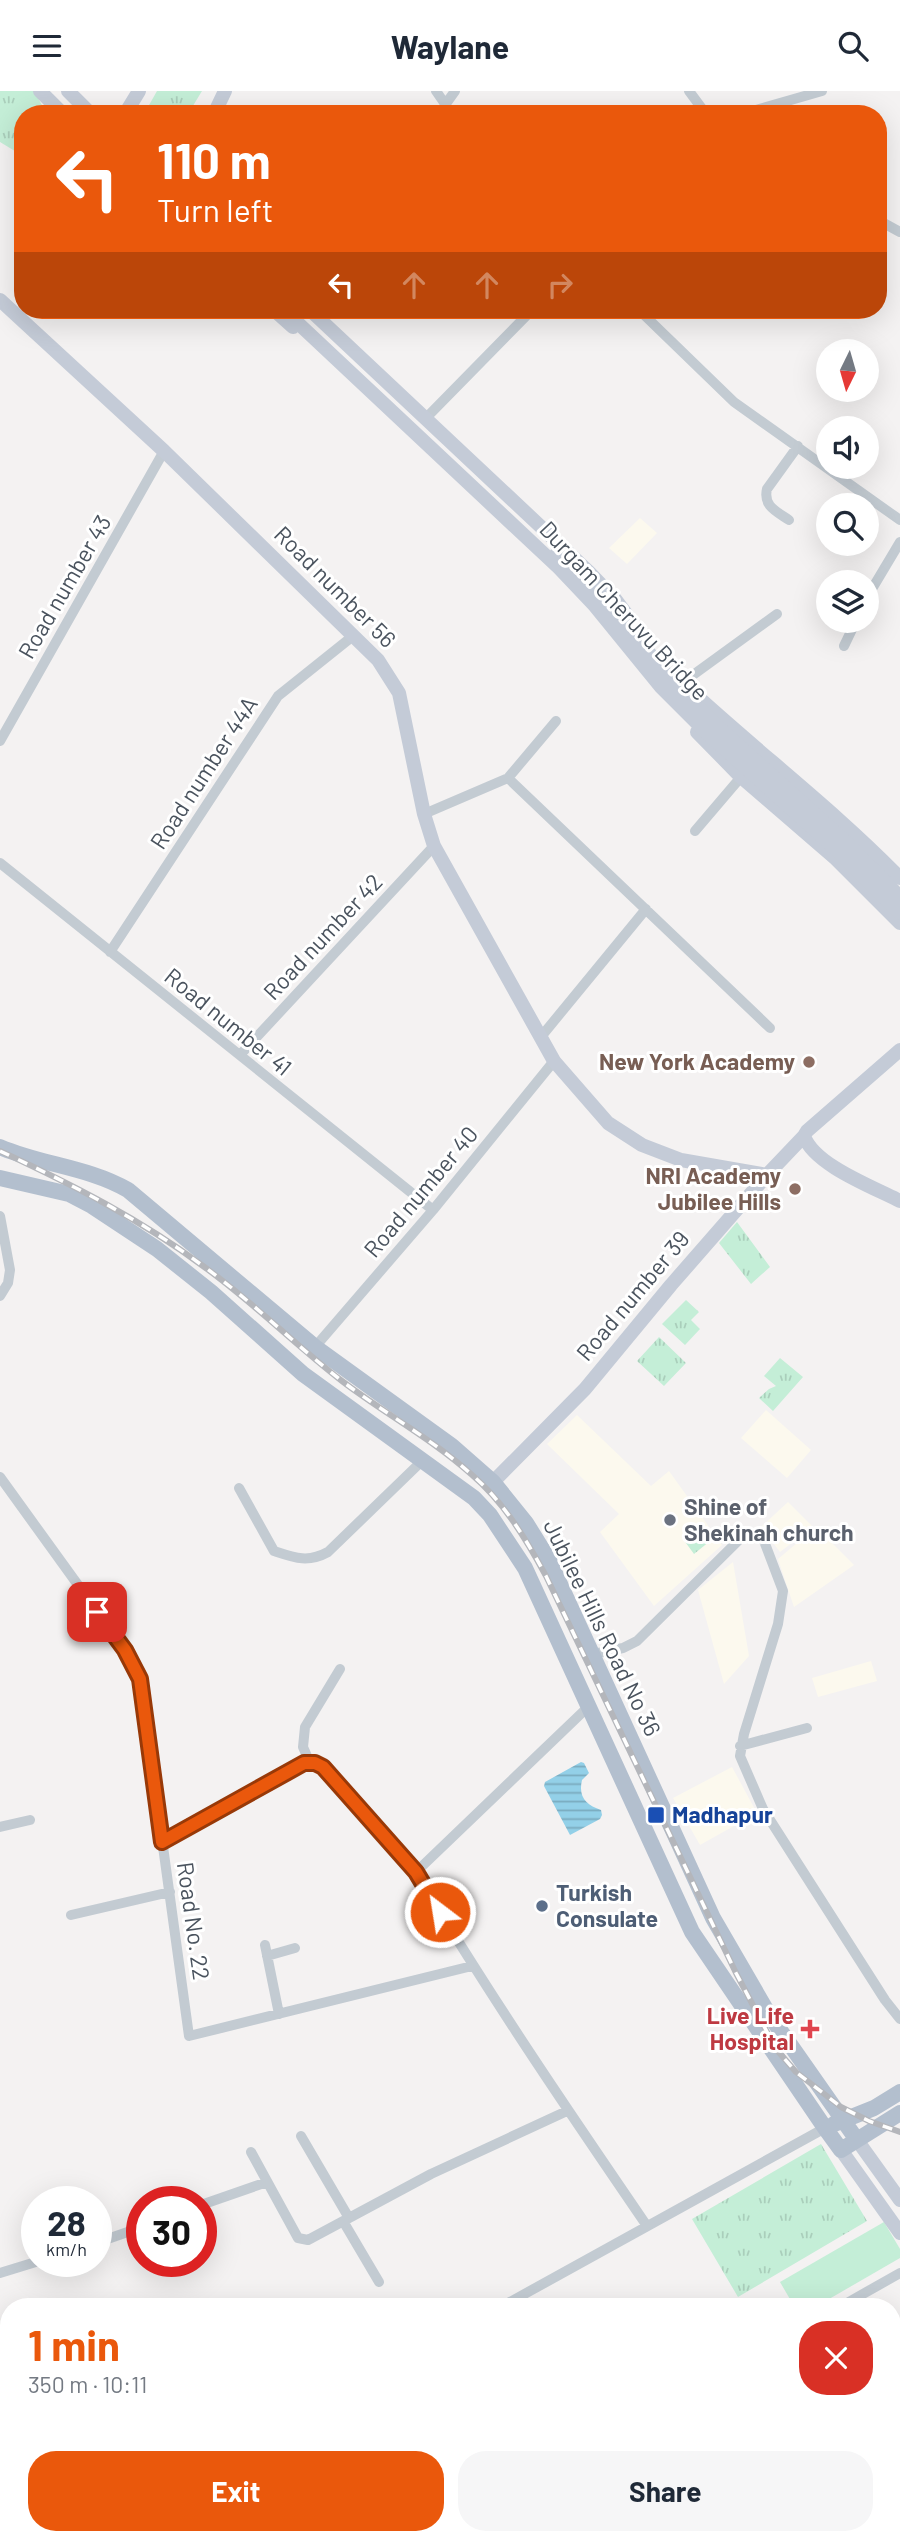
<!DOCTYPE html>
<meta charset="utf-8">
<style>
:root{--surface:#fff;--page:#f6f6f7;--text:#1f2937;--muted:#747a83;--accent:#ea580c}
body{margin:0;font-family:Barlow,sans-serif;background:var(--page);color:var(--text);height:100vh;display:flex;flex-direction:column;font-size:26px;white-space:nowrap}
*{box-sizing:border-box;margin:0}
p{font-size:23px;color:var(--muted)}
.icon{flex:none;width:38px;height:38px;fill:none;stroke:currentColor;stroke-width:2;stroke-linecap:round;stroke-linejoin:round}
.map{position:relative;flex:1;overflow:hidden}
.sheet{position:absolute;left:0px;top:2207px;width:901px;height:247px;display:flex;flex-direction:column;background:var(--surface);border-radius:28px 28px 0 0;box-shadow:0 7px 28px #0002}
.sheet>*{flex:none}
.guide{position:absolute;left:14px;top:14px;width:873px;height:214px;border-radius:28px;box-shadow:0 7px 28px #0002;background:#ea580c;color:#fff;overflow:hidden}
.needle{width:46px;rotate:185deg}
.controls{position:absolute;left:816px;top:248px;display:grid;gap:14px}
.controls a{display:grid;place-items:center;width:63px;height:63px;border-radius:50%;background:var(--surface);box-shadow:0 7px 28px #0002;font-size:35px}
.speed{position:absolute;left:21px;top:2095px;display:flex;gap:14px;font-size:35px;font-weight:700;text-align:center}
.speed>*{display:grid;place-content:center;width:91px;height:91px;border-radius:50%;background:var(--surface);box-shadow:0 7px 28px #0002;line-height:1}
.speed small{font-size:18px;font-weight:400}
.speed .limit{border:10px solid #d22;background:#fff;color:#111}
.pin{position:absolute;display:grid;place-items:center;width:60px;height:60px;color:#fff;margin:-30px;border-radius:14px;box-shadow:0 4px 10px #0006}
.me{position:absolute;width:77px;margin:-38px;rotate:329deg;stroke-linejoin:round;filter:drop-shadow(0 0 5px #0008)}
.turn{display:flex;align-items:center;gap:24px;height:147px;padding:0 28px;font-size:32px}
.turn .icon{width:91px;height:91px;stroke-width:2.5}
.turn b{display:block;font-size:49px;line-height:60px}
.lanes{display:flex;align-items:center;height:66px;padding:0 28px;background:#0003;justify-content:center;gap:35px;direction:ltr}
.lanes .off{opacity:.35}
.round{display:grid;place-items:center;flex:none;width:74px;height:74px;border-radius:28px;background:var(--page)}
.summary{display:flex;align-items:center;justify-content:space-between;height:119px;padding:0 28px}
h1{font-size:42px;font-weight:700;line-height:52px;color:var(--accent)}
.action{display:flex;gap:14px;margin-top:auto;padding:14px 28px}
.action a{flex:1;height:80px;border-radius:28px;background:var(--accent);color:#fff;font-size:28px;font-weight:700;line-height:80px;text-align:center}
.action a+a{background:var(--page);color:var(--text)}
header{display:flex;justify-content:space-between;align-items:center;height:91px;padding:0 28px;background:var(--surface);font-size:32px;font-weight:700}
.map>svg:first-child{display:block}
</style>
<header><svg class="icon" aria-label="menu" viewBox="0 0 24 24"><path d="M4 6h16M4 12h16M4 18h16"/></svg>Waylane<svg class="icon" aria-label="search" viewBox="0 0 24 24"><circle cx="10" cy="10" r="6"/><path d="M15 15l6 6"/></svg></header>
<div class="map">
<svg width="900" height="2452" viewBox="0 0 900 2452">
<defs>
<pattern id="grass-tufts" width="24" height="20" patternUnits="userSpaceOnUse" patternTransform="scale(1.75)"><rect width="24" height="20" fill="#c4eed7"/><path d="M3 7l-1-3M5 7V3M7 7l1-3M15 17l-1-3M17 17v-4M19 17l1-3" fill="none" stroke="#aacebb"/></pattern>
<pattern id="forest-crowns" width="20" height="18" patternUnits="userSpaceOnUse" patternTransform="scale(1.75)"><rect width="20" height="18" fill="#c4eed7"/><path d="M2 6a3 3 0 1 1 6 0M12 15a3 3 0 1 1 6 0" fill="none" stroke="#aacebb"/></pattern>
<pattern id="water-rules" width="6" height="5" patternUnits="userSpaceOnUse" patternTransform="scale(1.75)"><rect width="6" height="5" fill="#93d0e8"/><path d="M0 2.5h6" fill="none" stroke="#7aabbf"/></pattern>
</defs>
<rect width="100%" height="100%" fill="#f4f2f2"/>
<!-- commercial -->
<path fill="#fcf9ee" d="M640,427L657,442L627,473L609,457Z
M766,1319L811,1359L787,1387L741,1347Z
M577,1324L651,1395L669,1380L722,1454L654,1515L600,1441L619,1423L547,1353Z
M788,1411L813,1436L780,1461L761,1436Z
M816,1436L854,1474L794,1516L778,1468Z
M733,1471L749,1565L724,1593L698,1499Z
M871,1570L877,1590L818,1606L812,1587Z
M732,1676L757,1722L700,1754L673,1707Z"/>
<!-- grass -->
<path fill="url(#grass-tufts)" d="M0,0H34L47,23H23V65L0,51Z
M157,0H202L188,23H144Z
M737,1131L770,1176L751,1193L719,1152Z
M686,1209L699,1221L691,1229L700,1238L685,1254L662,1233Z
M659,1246L686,1272L664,1295L637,1270Z
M780,1267L803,1286L773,1320L759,1307L769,1298L776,1295L764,1285Z
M700,1435L710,1450L694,1463L683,1448Z
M821,2053L867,2130L738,2206L692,2128Z"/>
<!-- forest -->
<path fill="url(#forest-crowns)" d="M893,2333L900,2346V2452H764L760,2445H892Z"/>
<!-- pitch -->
<path fill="#c4eed7" d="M884,2131L900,2158V2167L817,2215H794L780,2191Z"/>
<!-- water -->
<path fill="url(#water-rules)" d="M581,1671L584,1672L589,1682L582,1689C578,1706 586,1714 601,1719L602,1724L600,1728L570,1744L544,1695L545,1691Z"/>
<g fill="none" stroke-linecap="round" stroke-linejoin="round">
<!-- street -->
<path stroke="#c3cbd2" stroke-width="10" d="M436,0L452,23
M689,0L706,23
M445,14L455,0
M742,23L822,0
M878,129L900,141
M639,219L734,311L900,429
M426,327L532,219
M789,429C776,420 763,415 767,398L798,355
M866,508L900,451
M844,555L856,530
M682,592L777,523
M0,650L164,360
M508,687L556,630
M424,723L508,687L770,937
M695,740L741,686
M0,772L433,1119
M110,861L278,605L353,545
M540,947L646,818
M240,964L434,755
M0,1125L10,1179L8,1192L0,1205
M315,1256L433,1119L554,970
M0,1386L125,1559L140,1588L189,1945L472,1875
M239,1397L274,1460C295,1467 308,1472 328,1461L423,1369
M593,1563L623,1557L637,1550L743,1445L755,1443L764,1450L783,1500L778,1533L744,1643L740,1665L763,1718L885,1909L900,1928
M588,1616L416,1781C488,1902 567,2018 647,2135
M740,1655L807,1637
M310,1672L303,1656L305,1636L340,1578
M0,1736L30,1729
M162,1751L304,1672H315L323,1676L416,1781
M71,1824L170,1801
M265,1854L279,1923
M267,1865L295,1857
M301,2045L349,2127
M251,2061L298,2147L308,2149L431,2083L567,2020
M201,2114L267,2091
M343,2130L379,2191
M96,2152L142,2136
M0,2182L39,2170
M501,2216L825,2037
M840,2216L900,2182
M892,2305L900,2301
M892,2317L900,2330
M629,2445L633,2452
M751,2445L755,2452
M485,2452L488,2445
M694,2452L706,2445"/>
<!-- secondary -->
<path stroke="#c4cbd7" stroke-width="14" d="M40,0L63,23
M68,0L91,23
M125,23L139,0
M214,23L225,0
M0,209L164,360L378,569L399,602L424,723L434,755L554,970L608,1032L642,1054L681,1069L767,1084
M274,219L293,236
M310,219L589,481L615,508L633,532
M687,596C757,661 833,718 900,787
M697,641L741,686L836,768L900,832
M900,959L807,1040L804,1045C814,1074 873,1096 900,1110
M493,1391L585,1298L671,1194L767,1084L804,1045
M857,2049L900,2109
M841,2059L900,2142"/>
<!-- primary -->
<path stroke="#b3bfce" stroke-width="16" d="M0,1056C42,1074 88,1076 128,1099L315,1256L452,1355L493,1391L526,1432L549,1469L713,1827L768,1922L857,2049
M0,1087L69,1103L92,1115L157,1158L211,1201L303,1283L474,1407L490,1424L525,1477L692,1841L825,2037L841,2059L900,2022
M834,2033L874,2017L900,2001"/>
<defs>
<path id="rail" d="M0,1060C71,1093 140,1128 203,1175C252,1210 294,1253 342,1290C384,1322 432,1348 471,1383C504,1411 526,1448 546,1485L736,1882L776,1958L796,1981L841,2016L869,2030L900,2041"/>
</defs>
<!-- rail casing -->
<use href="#rail" stroke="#b4b6bb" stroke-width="6"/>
<!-- rail -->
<use href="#rail" stroke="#fff" stroke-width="3.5" stroke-dasharray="10" stroke-linecap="butt"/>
<!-- secondary-bridge -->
<path stroke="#c4cbd7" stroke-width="14" d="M284,219L559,477L595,515L661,596L706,641L836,758L900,822
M557,462L610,514L672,590L717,635L848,753L900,806"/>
</g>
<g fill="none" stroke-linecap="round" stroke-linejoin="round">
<defs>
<path id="route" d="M97,1521L125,1559L140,1588L162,1751L304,1672H315L323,1676L416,1781L440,1821"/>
</defs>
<!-- route casing -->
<use href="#route" stroke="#983908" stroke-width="18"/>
<!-- route -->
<use href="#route" stroke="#ea580c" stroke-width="12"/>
</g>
<!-- markers -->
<g fill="#8d6e63" stroke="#fff" stroke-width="2.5">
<circle cx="809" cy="971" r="7"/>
<circle cx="795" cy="1098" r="7"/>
</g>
<circle fill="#6b7280" stroke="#fff" stroke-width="2.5" cx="670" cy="1429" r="7"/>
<rect fill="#1a4fb4" stroke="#fff" stroke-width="2.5" x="647" y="1715" width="18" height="18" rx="3.5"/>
<circle fill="#5c6f8a" stroke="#fff" stroke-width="2.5" cx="542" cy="1815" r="7"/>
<path fill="#e0444e" stroke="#fff" stroke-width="2.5" d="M806.5 1927.5h7v7h7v7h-7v7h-7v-7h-7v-7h7z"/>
<g text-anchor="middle" stroke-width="6" stroke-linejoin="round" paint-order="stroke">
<!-- street labels -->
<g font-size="23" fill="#4a535e" stroke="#fff">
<text transform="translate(65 496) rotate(-60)" y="8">Road number 43</text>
<text transform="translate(335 496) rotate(45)" y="8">Road number 56</text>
<text transform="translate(624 520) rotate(47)" y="8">Durgam Cheruvu Bridge</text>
<text transform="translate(204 682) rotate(-57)" y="8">Road number 44A</text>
<text transform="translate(323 846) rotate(-47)" y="8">Road number 42</text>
<text transform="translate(228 931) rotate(39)" y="8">Road number 41</text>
<text transform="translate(421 1101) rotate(-50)" y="8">Road number 40</text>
<text transform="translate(633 1205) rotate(-50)" y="8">Road number 39</text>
<text transform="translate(602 1537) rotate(64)" y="8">Jubilee Hills Road No 36</text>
<text transform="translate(193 1830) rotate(82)" y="8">Road No. 22</text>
</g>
<!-- education labels -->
<g font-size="23" font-weight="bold" fill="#785e54" stroke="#fff" text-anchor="end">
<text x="795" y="979">New York Academy</text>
<text x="781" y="1093">NRI Academy<tspan x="781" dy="26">Jubilee Hills</tspan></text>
</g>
<!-- worship labels -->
<g font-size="23" font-weight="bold" fill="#5b616d" stroke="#fff" text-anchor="start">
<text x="684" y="1424">Shine of<tspan x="684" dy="26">Shekinah church</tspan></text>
</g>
<!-- transit labels -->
<g font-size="23" font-weight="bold" fill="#164399" stroke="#fff" text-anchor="start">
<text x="672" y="1732">Madhapur</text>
</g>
<!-- service labels -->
<g font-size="23" font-weight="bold" fill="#4e5e75" stroke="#fff" text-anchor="start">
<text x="556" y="1810">Turkish<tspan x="556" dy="26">Consulate</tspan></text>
</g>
<!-- health labels -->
<g font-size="23" font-weight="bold" fill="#be3a42" stroke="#fff" text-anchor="end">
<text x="794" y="1933">Live Life<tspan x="794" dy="26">Hospital</tspan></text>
</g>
</g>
</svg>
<div class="controls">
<a><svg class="needle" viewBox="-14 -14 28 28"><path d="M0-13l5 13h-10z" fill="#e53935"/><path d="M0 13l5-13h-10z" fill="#747a83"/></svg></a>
<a><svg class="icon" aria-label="sound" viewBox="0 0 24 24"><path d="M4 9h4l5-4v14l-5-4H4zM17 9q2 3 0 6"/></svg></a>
<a><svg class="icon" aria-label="search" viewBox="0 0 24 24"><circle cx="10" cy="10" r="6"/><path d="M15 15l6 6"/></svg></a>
<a><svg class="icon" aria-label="layers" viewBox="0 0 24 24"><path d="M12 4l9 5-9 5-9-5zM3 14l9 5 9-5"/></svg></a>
</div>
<div class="speed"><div>28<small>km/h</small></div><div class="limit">30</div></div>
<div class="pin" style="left:97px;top:1521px;background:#d93025"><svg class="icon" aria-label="arrive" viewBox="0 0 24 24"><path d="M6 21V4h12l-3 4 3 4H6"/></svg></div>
<svg class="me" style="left:440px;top:1821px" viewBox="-20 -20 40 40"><circle r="17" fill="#ea580c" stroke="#fff" stroke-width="3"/><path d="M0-11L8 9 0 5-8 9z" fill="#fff"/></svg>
<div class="guide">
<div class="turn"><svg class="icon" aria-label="left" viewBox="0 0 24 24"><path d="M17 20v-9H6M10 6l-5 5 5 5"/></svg><div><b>110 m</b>Turn left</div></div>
<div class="lanes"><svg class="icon" aria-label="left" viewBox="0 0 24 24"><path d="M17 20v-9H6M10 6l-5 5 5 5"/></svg><svg class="icon off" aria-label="ahead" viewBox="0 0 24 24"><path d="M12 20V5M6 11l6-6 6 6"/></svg><svg class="icon off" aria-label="ahead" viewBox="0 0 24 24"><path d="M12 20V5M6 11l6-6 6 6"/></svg><svg class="icon off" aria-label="right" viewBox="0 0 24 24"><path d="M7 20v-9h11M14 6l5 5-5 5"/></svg></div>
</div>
<section class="sheet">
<div class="summary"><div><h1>1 min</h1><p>350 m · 10:11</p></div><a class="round" style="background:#d93025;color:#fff"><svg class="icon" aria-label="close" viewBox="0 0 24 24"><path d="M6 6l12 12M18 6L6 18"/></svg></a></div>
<div class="action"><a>Exit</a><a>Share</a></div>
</section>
</div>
